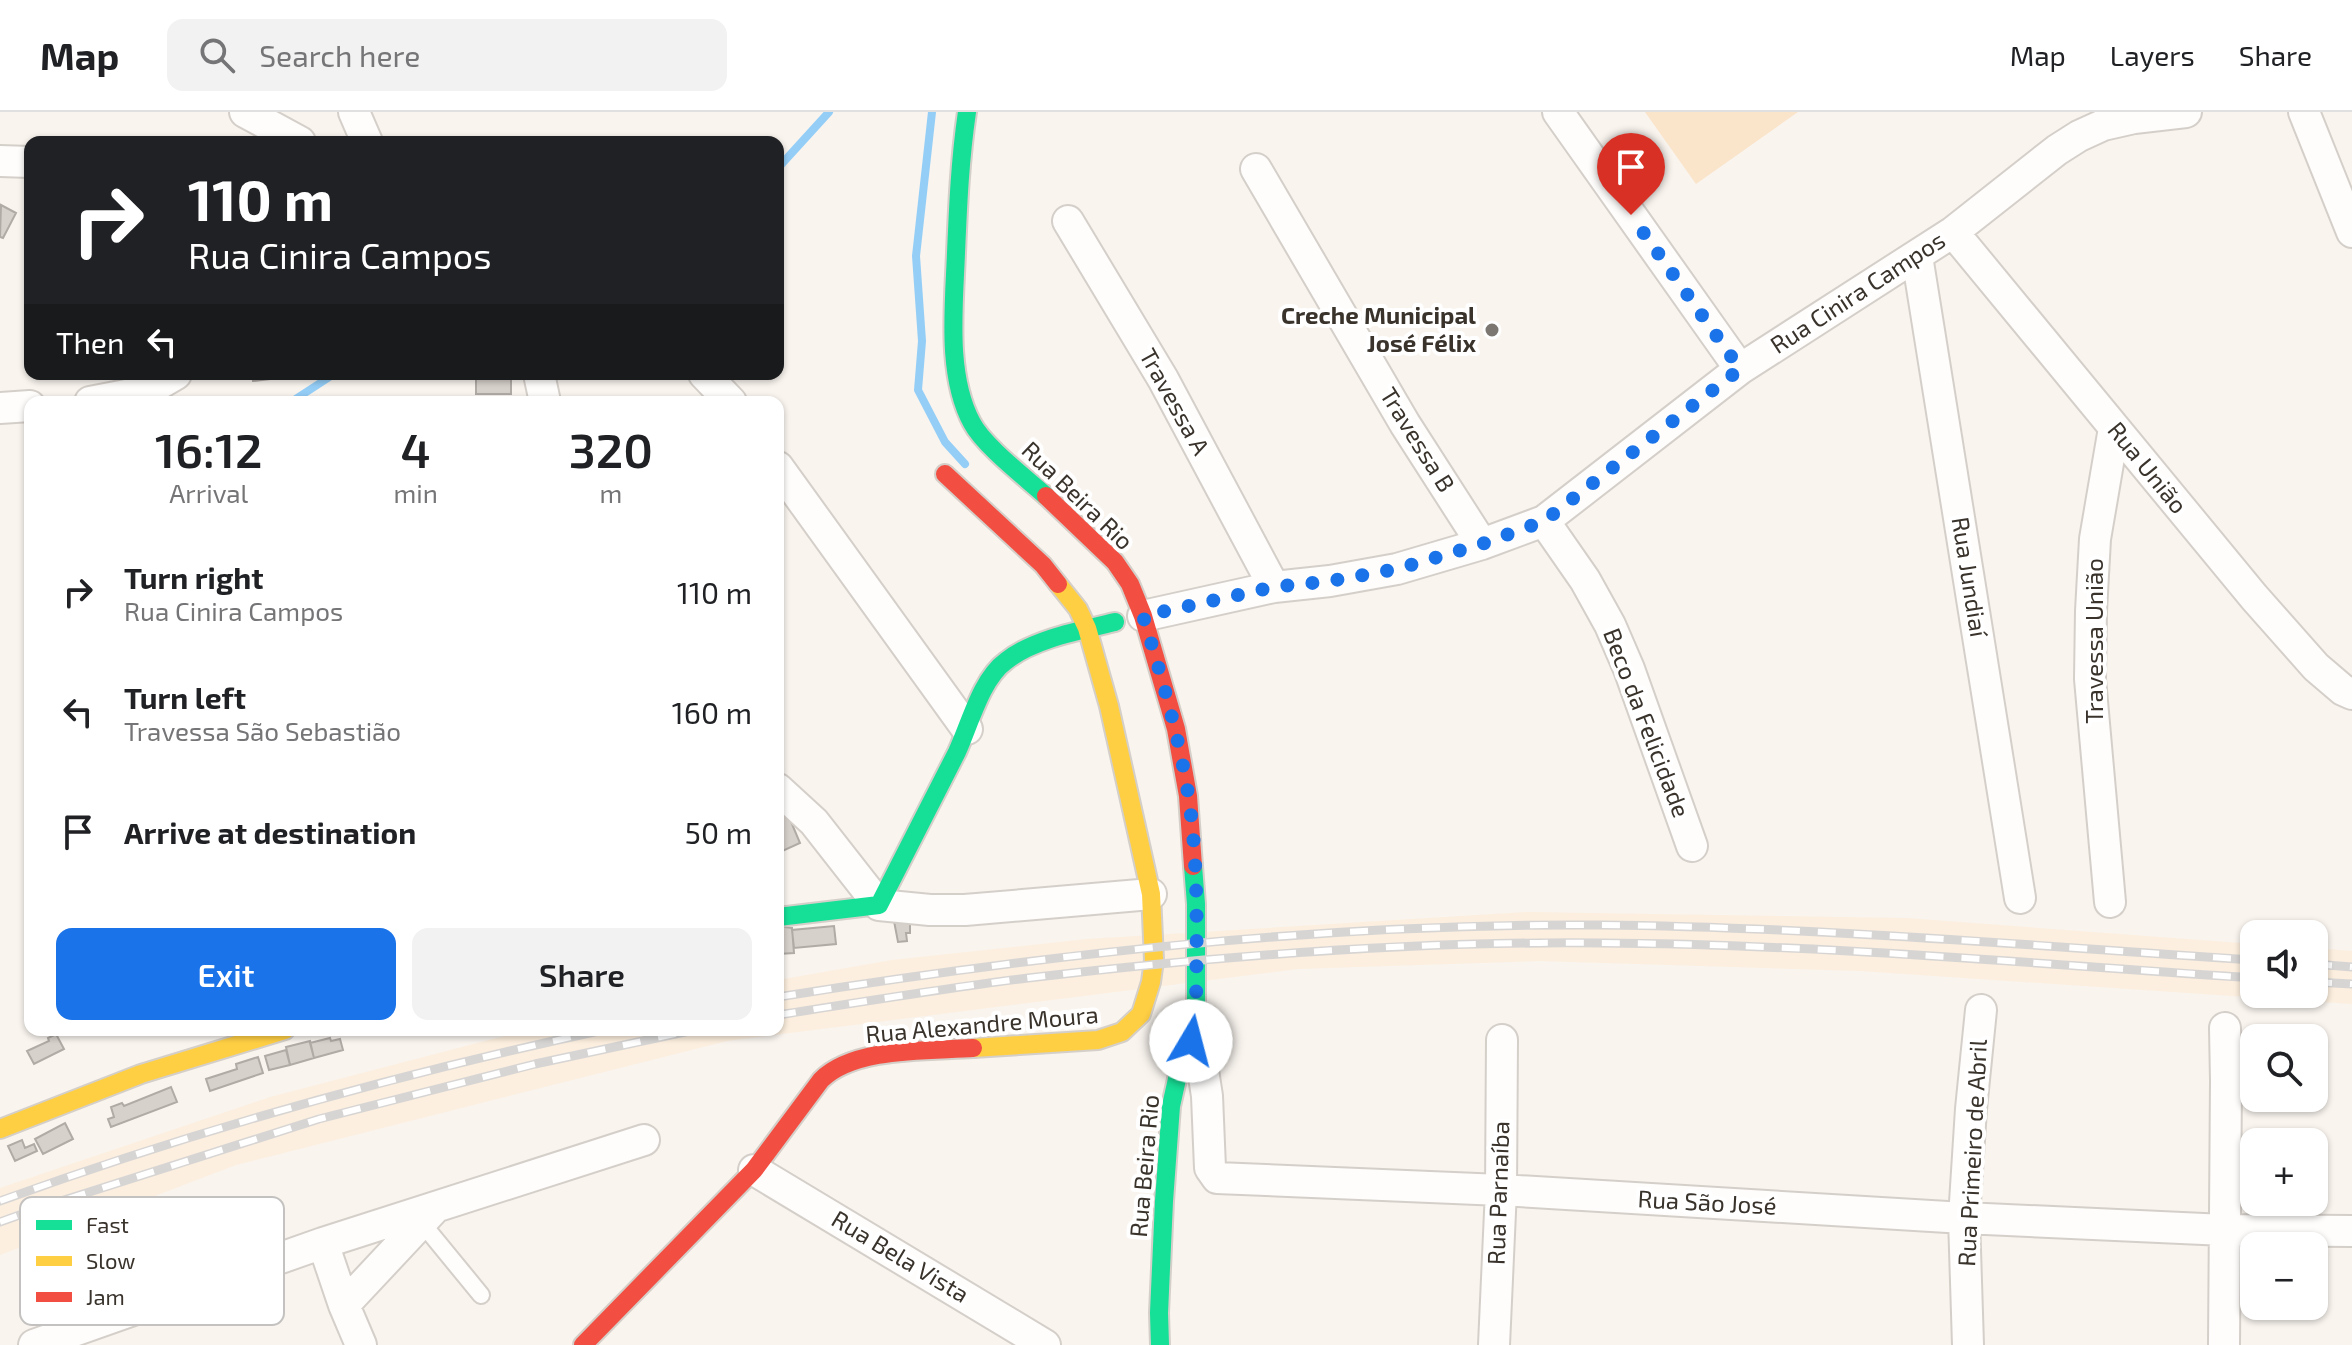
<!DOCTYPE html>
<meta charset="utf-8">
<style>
:root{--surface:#fff;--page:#f2f2f2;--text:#202124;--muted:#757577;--line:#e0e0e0;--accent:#1a73e8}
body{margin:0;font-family:"Exo 2",sans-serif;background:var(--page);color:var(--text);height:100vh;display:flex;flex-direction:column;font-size:30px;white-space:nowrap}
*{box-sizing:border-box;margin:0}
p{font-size:26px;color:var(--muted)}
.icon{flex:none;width:44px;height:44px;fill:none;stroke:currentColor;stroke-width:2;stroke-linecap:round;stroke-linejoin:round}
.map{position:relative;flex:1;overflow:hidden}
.sheet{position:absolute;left:24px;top:284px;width:760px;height:640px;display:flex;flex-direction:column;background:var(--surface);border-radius:16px;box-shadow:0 2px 6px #0004}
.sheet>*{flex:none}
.banner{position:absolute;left:24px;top:24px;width:760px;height:244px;border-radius:16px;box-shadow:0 2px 6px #0004;background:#202124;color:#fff;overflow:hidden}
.controls{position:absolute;left:2240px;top:808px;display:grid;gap:16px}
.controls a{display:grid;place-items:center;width:88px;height:88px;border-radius:16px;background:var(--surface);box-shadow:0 2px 6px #0004;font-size:40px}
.pin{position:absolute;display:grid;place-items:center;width:68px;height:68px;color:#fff;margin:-82px -34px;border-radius:50% 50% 50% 0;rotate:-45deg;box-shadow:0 0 8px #0007}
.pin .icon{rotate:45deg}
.me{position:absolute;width:88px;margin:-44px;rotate:8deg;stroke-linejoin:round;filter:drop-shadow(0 0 6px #0008)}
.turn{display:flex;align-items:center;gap:28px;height:168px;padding:0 32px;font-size:36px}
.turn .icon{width:104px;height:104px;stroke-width:2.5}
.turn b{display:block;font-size:56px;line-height:68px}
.then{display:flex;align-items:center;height:76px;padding:0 32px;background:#0003;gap:16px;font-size:30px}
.eta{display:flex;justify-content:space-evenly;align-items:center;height:136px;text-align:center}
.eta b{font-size:48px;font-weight:600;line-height:56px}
.primary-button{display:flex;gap:16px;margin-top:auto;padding:16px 32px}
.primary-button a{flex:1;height:92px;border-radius:16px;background:var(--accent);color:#fff;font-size:32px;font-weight:600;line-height:92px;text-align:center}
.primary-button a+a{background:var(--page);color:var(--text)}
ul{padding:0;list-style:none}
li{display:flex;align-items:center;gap:24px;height:120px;padding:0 32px}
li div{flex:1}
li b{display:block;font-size:30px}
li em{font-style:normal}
header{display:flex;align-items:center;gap:48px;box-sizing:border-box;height:112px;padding:0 40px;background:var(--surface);border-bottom:2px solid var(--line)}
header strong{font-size:38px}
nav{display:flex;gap:44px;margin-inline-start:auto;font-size:28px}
.search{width:560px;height:72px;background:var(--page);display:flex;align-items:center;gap:20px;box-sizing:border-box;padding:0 28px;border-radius:16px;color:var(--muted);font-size:30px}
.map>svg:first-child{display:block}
</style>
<header>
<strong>Map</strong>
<div class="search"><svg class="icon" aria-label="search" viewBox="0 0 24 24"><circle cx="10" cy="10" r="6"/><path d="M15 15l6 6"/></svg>Search here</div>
<nav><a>Map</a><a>Layers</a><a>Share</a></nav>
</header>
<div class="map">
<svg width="2352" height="1233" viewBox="0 0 2352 1233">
<rect width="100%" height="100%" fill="#f9f4ee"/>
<!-- built -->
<path fill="#fcefdf" d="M1527,800L1906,806L2254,832V882H2314V836L2352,839V892L1860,859L1540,849L1298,857L727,929L236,1053L0,1143V1076L270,985L527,918H778V868L892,848L1087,827Z"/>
<!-- green -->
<path fill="#fae4ca" d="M1645,0H1798L1696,72Z"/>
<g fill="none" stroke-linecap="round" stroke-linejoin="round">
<!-- stream -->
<path stroke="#94cef7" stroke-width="8" d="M932,0L916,144L922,229L918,278L945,330L965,352
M778,56L829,0
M291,290L334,262"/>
</g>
<!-- building -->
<path fill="#d7d1cb" stroke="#b0aba5" stroke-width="2" d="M1,93L16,101L3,126L0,125Z
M252,262H294V264L253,269Z
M476,265L511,266V282H476Z
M784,693L800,731L778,741V696Z
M910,803V821H906L907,829L898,830L893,804Z
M778,814L792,816L794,841L778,842Z
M834,814L836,832L794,836L792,818Z
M56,922L64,937L34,952L27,939L49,929L48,926Z
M330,926L331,929L340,927L343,938L314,946L310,931Z
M310,929L314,946L290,953L286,935Z
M286,938L290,953L269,958L265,944Z
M258,945L263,961L210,979L206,967L237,957L236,952Z
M171,975L177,990L111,1015L108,1007L114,1005L111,995L122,991L124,994Z
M65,1011L73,1027L43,1042L35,1027Z
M22,1028L25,1036L34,1032L37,1039L15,1049L8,1034Z"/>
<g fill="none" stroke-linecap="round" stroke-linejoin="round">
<defs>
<path id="lane" d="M422,1111L481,1183"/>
<path id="street" d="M245,0L300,30
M354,0L367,30
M1558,0L1740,257
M2304,0L2352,120
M0,49L30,50
M1256,57L1405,312L1482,432
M1068,109L1163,267L1274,475
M1953,120L2254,485L2316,555L2343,578L2352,582
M1917,144L2020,786
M539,262L545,290
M704,262L731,290
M90,290L147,279L176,262
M0,296L30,294
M778,355L967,617
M1544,409L1585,468L1610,513L1629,557L1692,734
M1143,504L1274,475L1330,469L1397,457L1482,432L1544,409L1740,257L1953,120L2057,38L2079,24L2103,13L2134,6L2186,0
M778,677L814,710L879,793L930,798H965L1151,782
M2110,790L2090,567L2091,499L2095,427L2114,316
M1197,920L1207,984L1210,1056L1217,1066L1501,1078L1964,1106L2225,1118L2352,1119
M754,1058L1045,1233
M323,1131L344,1193L361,1233
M344,1193L433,1098
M34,1233L323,1131L644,1028
M1494,1233L1501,1078L1502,928
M1968,1233L1964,1106L1971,997L1981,898
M2224,1233L2226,969L2225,916"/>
<path id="fast" d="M967,0C960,47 958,94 956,141C954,194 946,263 972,311C984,334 1026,366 1046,384
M778,805L879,793C905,742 931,691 957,640C970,612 981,567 1006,549C1033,527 1082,518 1115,510
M1160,1233L1159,1201L1164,1089L1171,994L1177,967L1196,914V792L1193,754"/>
<path id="slow" d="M973,936L1098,928L1122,920L1141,902L1151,870L1154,848L1151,782L1109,594L1087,516L1078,497L1058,472
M0,1017L141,962L285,918"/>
<path id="jam" d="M945,362L1043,453L1058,472
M1046,384L1115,450L1130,472L1143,504L1176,617L1188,684L1193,754
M583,1233L754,1058L821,968C854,935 928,939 973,936"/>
</defs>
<!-- lane casing -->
<use href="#lane" stroke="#d5cfc9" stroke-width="20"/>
<!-- street casing -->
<use href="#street" stroke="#d5cfc9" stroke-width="34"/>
<!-- fast casing -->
<use href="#fast" stroke="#d5cfc9" stroke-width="22"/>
<!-- slow casing -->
<use href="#slow" stroke="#d5cfc9" stroke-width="22"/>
<!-- jam casing -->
<use href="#jam" stroke="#d5cfc9" stroke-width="22"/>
<!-- lane -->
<use href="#lane" stroke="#fefdfc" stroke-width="16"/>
<!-- street -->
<use href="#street" stroke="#fefdfc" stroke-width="30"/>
<!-- fast -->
<use href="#fast" stroke="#16e098" stroke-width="18"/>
<!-- slow -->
<use href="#slow" stroke="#ffcf43" stroke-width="18"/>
<!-- jam -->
<use href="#jam" stroke="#f24e42" stroke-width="18"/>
<defs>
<path id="rail" d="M2314,852L2352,855
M2314,870L2352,872
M778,885C1050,842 1325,811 1600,813C1818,815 2036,834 2254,848
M778,903C861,890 945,876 1028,866C1218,844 1409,829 1600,831C1818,832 2036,852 2254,866
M0,1089C196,1018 400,962 603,918
M0,1110L39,1096L319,1007L535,952L694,918"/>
</defs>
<!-- rail casing -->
<use href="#rail" stroke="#d7d5d4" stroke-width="9"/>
<!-- rail -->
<use href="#rail" stroke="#fff" stroke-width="6" stroke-dasharray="18" stroke-linecap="butt"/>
</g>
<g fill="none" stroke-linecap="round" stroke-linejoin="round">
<!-- route -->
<path stroke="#1a73e8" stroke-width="14" stroke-dasharray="0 25.2" d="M1191,929L1196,914C1196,837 1200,758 1188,681C1178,621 1161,562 1143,504L1274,475L1330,469L1397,457L1482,432L1544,409L1740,257L1631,103"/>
</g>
<!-- markers -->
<circle fill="#7c7770" stroke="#fff" stroke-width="3" cx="1492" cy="218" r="8"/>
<g text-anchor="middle" stroke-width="8" stroke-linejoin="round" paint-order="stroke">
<!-- street labels -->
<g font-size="24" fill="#39332c" stroke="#fff">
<text transform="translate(1858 181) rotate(-33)" y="8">Rua Cinira Campos</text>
<text transform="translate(1174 290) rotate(61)" y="8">Travessa A</text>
<text transform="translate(1417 328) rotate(58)" y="8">Travessa B</text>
<text transform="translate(2147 356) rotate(51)" y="8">Rua União</text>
<text transform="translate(1077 384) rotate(44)" y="8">Rua Beira Rio</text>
<text transform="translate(1969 465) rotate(81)" y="8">Rua Jundiaí</text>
<text transform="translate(2095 529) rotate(-90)" y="8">Travessa União</text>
<text transform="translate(1646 611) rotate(69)" y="8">Beco da Felicidade</text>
<text transform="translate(982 913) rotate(-5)" y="8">Rua Alexandre Moura</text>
<text transform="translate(1973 1041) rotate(-87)" y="8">Rua Primeiro de Abril</text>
<text transform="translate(1145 1054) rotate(-85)" y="8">Rua Beira Rio</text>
<text transform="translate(1499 1081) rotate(-88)" y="8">Rua Parnaíba</text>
<text transform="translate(1707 1091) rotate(3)" y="8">Rua São José</text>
<text transform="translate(900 1145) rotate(31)" y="8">Rua Bela Vista</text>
</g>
<!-- poi labels -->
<g font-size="24" font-weight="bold" fill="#39332c" stroke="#fff" text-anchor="end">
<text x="1476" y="212">Creche Municipal<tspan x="1476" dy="28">José Félix</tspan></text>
</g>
</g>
<!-- legend -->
<rect x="20" y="1085" width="264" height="128" rx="12" fill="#fff" stroke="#c4c2c0" stroke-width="2"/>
<rect x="36" y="1108" width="36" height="10" fill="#16e098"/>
<rect x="36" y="1144" width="36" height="10" fill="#ffcf43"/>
<rect x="36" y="1180" width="36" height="10" fill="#f24e42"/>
<g font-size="22" fill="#39332c">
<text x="86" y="1121">Fast</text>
<text x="86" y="1157">Slow</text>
<text x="86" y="1193">Jam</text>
</g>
</svg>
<div class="controls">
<a><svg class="icon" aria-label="sound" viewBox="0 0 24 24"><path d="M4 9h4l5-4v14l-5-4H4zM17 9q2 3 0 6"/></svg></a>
<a><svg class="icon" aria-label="search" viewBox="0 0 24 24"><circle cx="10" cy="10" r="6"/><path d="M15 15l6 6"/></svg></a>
<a>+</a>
<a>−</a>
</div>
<div class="pin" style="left:1631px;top:103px;background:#d93025"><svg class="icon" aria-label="arrive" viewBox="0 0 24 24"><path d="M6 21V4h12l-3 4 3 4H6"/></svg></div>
<svg class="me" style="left:1191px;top:929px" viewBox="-20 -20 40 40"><circle r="19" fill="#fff"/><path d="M0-13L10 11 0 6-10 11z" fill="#1a73e8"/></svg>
<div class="banner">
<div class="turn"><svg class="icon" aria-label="right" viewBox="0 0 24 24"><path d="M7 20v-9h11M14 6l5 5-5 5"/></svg><div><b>110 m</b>Rua Cinira Campos</div></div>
<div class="then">Then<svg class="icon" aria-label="left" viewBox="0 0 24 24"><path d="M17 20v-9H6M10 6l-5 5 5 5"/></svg></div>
</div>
<section class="sheet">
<div class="eta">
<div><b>16:12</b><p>Arrival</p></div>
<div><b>4</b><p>min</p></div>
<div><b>320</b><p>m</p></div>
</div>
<ul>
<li><svg class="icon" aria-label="right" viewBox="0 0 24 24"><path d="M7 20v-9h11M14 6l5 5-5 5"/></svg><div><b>Turn right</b><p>Rua Cinira Campos</p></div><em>110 m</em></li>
<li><svg class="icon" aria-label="left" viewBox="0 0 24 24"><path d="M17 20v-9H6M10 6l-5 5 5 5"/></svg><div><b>Turn left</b><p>Travessa São Sebastião</p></div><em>160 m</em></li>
<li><svg class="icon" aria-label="arrive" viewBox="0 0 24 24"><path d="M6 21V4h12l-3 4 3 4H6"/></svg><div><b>Arrive at destination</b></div><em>50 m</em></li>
</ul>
<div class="primary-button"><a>Exit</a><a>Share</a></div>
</section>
</div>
